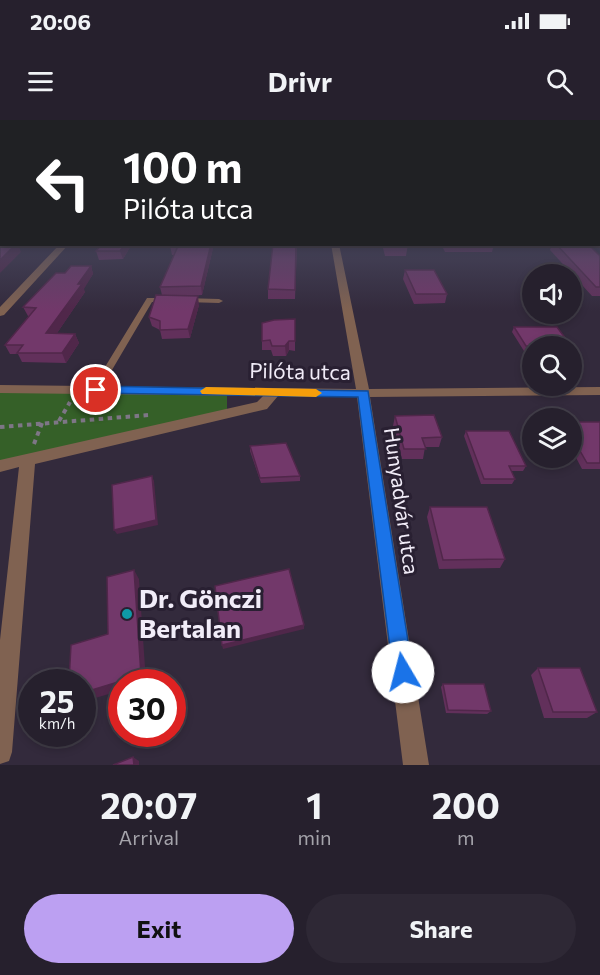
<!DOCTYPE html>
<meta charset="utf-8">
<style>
:root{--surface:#26202d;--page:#2e2835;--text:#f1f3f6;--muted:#a4a3aa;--line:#423e49;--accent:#bca0f2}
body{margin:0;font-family:Commissioner,sans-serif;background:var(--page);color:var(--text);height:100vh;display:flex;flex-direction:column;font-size:22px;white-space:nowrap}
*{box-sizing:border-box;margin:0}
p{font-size:20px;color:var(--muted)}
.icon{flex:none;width:33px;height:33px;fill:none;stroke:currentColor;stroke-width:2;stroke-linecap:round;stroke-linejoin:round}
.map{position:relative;height:645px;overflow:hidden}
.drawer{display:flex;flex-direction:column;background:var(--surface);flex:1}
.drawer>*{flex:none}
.banner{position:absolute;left:0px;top:0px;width:600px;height:126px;box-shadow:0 3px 9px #0003,0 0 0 2px var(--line);background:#202124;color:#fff;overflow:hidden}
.controls{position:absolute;left:522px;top:144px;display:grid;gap:12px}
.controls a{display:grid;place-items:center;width:60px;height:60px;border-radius:50%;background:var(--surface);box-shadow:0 3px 9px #0003,0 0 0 2px var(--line);font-size:30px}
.speed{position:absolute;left:18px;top:549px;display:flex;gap:12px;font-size:30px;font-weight:700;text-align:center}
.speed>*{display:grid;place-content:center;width:78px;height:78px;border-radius:50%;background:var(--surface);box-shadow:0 3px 9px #0003,0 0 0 2px var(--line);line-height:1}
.speed small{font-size:15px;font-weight:400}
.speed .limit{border:9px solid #d22;background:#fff;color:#111}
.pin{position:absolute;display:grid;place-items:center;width:51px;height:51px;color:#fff;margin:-26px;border:3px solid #fff;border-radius:50%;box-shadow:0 2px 6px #0007}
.me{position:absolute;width:66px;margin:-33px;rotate:352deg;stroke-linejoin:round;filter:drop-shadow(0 0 4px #0008)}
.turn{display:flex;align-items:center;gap:21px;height:126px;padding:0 24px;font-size:27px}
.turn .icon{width:78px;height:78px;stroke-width:2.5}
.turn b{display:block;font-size:42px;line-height:51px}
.eta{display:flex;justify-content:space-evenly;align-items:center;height:102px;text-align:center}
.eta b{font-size:36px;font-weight:700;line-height:42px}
.primary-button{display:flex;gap:12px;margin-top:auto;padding:12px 24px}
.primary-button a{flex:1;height:69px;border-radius:36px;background:var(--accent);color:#111;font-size:24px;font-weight:700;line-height:69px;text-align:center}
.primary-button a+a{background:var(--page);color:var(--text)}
.status{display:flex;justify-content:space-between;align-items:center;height:42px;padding:0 30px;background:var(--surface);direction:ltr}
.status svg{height:16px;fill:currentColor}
header{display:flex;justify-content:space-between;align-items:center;height:78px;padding:0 24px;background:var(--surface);font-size:27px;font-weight:700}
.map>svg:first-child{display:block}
</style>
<div class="status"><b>20:06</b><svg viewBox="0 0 49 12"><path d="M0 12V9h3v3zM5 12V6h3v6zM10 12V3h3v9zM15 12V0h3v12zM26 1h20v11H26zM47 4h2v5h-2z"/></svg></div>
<header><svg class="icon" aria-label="menu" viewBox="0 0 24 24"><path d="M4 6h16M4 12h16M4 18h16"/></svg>Drivr<svg class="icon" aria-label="search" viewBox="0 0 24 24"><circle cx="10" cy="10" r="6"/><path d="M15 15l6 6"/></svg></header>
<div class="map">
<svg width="600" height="645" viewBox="0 0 600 645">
<rect width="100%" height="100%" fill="#332a3c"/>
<!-- green -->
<path fill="#356028" d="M0,271L227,275V291L0,345Z"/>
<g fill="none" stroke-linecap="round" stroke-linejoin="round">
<!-- path -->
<path stroke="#7e7686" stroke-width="4" stroke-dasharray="4.5 4.5" stroke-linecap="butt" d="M59,301L70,282
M0,307L149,295
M34,324L42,303"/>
<!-- lane -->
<path fill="#806251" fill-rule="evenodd" d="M147,178H168L172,180L168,182H152L99,272H93L91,270Z
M183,178L219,179L223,181L219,183L186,182H183Z"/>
<!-- street -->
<path fill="#806251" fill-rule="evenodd" d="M598,106H600V110H598Z
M0,108H2V112H0Z
M598,118H600V124L598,123Z
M60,124H69L4,195L0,196V187Z
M331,124H339L369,269L600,267V275L370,277L429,645H403L357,277L278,276L267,289L35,344L12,632L9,641L0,644V520L19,347L0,352V340L257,282L263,276L0,273V265L356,269Z"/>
</g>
<!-- wall -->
<path fill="#62305b" d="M102,124H132L123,139L99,140L96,131Z
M214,124L202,175L185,176L199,185L190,218L162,219L160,210L152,206L149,197L162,175L160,167L175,135H172L170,126Z
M297,124L295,179H268V169Z
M382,124H408L406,136H385Z
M441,124H494L492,132H445Z
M552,124H588L600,136V176H592L550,130Z
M91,146L93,154L83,169L85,172L57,213L75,214L79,223L66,243L22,242L18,234H10L5,225L29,196H28L23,187Z
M405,150L447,174L445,183L414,184L403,159Z
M295,199V231L289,230L286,236H273L271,230H262V221Z
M514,207L571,226H532V231H524L512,212Z
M395,296L442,317L439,327H425L423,339H402L393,306Z
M572,302H600V349H582L572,330Z
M466,311L526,346L523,351H511L515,359L512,364H481L464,316Z
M250,326L300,356V361L261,363L250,331Z
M430,387L505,439L500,448L439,449L427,397Z
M538,548L597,592L587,598H544L531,555Z
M443,564L491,591L487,594L446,593L441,567Z"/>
<!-- shaded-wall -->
<path fill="#50274a" d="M16,124H18L21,132L0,153V140Z
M125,124H132L123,139L120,131Z
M211,124H214L202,175L201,166Z
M91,146L93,154L84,169L85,172L51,222L46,213L78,164Z
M198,176L199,185L190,218L188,209Z
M75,214L79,223L66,243L62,233Z
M289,221V230L286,236L285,226Z
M152,356L154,361L158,405L117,414L114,410Z
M134,450L139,459L146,562H122V570L82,582V573Z
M304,505V509L223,529L222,525Z
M133,637L139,641V645H134Z"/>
<!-- building -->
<path fill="#72386a" stroke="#50274a" stroke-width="1.5" d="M0,123H2V124H16L0,140Z
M102,124H125L120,131H96Z
M171,124H211L201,166L160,167L178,126H170Z
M273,124H296L295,170L268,169Z
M556,124H588L600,136V167H596Z
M71,146H91L78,164H82L46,213L75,214L62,233H17L23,225H5L36,188L23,187L56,153H65Z
M405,150H434L447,174H416Z
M156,175L198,176L188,209L160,210V201L149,197Z
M295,199V221H289L285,226H272L270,220L262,221V203L274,200Z
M514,207H557L571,226H526Z
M434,295L442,317L422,318L426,329H404L395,296Z
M572,302H600V343H587L572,317Z
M466,311H509L526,346H509L515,359H484Z
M286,323L300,356L260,358L250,326Z
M152,356L156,400L114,410L112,365Z
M430,387H487L505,439L443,440Z
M289,449L304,505L222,525L215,466Z
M134,450L141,555L82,573V562H69L71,525L108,514L107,457Z
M538,548H580L597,592H553Z
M443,564H484L491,591L448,590Z
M133,637L134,645H113Z"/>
<!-- sky -->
<linearGradient id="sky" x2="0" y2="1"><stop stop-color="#1c1721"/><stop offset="0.53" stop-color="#4a4a61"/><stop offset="1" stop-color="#4a4a61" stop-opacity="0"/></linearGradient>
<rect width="600" height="191" fill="url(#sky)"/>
<!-- route -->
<path fill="#1a73e8" stroke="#114b97" stroke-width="1.5" d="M96,266L368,271L413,552L410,559L403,562L396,559L393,552L358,277L92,273L90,270Z"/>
<!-- slow -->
<path fill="#f59e0b" d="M206,267L316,269L322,273L316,277L202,274L200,271Z"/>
<!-- markers -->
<circle fill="#0f9aa8" stroke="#292032" stroke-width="2" cx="127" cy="494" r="6"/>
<g text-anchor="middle" stroke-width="6" stroke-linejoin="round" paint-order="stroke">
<!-- street labels -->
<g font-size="21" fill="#f1ecf8" stroke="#292032">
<text transform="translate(300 252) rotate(1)" y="7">Pilóta utca</text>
<text transform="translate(401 381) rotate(82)" y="7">Hunyadvár utca</text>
</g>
<!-- near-poi labels -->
<g font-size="26" font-weight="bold" fill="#f1ecf8" stroke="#292032" text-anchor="start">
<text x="139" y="488">Dr. Gönczi<tspan x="139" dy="30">Bertalan</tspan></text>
</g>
</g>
</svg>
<div class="controls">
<a><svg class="icon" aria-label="sound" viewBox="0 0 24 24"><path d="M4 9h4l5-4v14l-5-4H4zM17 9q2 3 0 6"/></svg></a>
<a><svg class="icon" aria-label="search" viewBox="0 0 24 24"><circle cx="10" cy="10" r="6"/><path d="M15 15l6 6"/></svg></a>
<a><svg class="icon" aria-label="layers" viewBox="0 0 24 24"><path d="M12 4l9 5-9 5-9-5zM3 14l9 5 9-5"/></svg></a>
</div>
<div class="speed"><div>25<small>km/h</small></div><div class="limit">30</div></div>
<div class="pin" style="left:96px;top:270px;background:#d93025"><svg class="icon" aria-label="arrive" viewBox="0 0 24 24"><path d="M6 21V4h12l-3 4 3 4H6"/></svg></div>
<svg class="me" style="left:403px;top:552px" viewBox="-20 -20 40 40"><circle r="19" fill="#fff"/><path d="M0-13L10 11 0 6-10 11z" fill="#1a73e8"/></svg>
<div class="banner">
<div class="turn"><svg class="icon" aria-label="left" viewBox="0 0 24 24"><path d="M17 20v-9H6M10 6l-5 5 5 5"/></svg><div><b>100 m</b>Pilóta utca</div></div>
</div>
</div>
<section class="drawer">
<div class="eta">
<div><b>20:07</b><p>Arrival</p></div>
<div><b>1</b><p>min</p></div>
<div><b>200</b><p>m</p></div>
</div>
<div class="primary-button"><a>Exit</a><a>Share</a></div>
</section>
